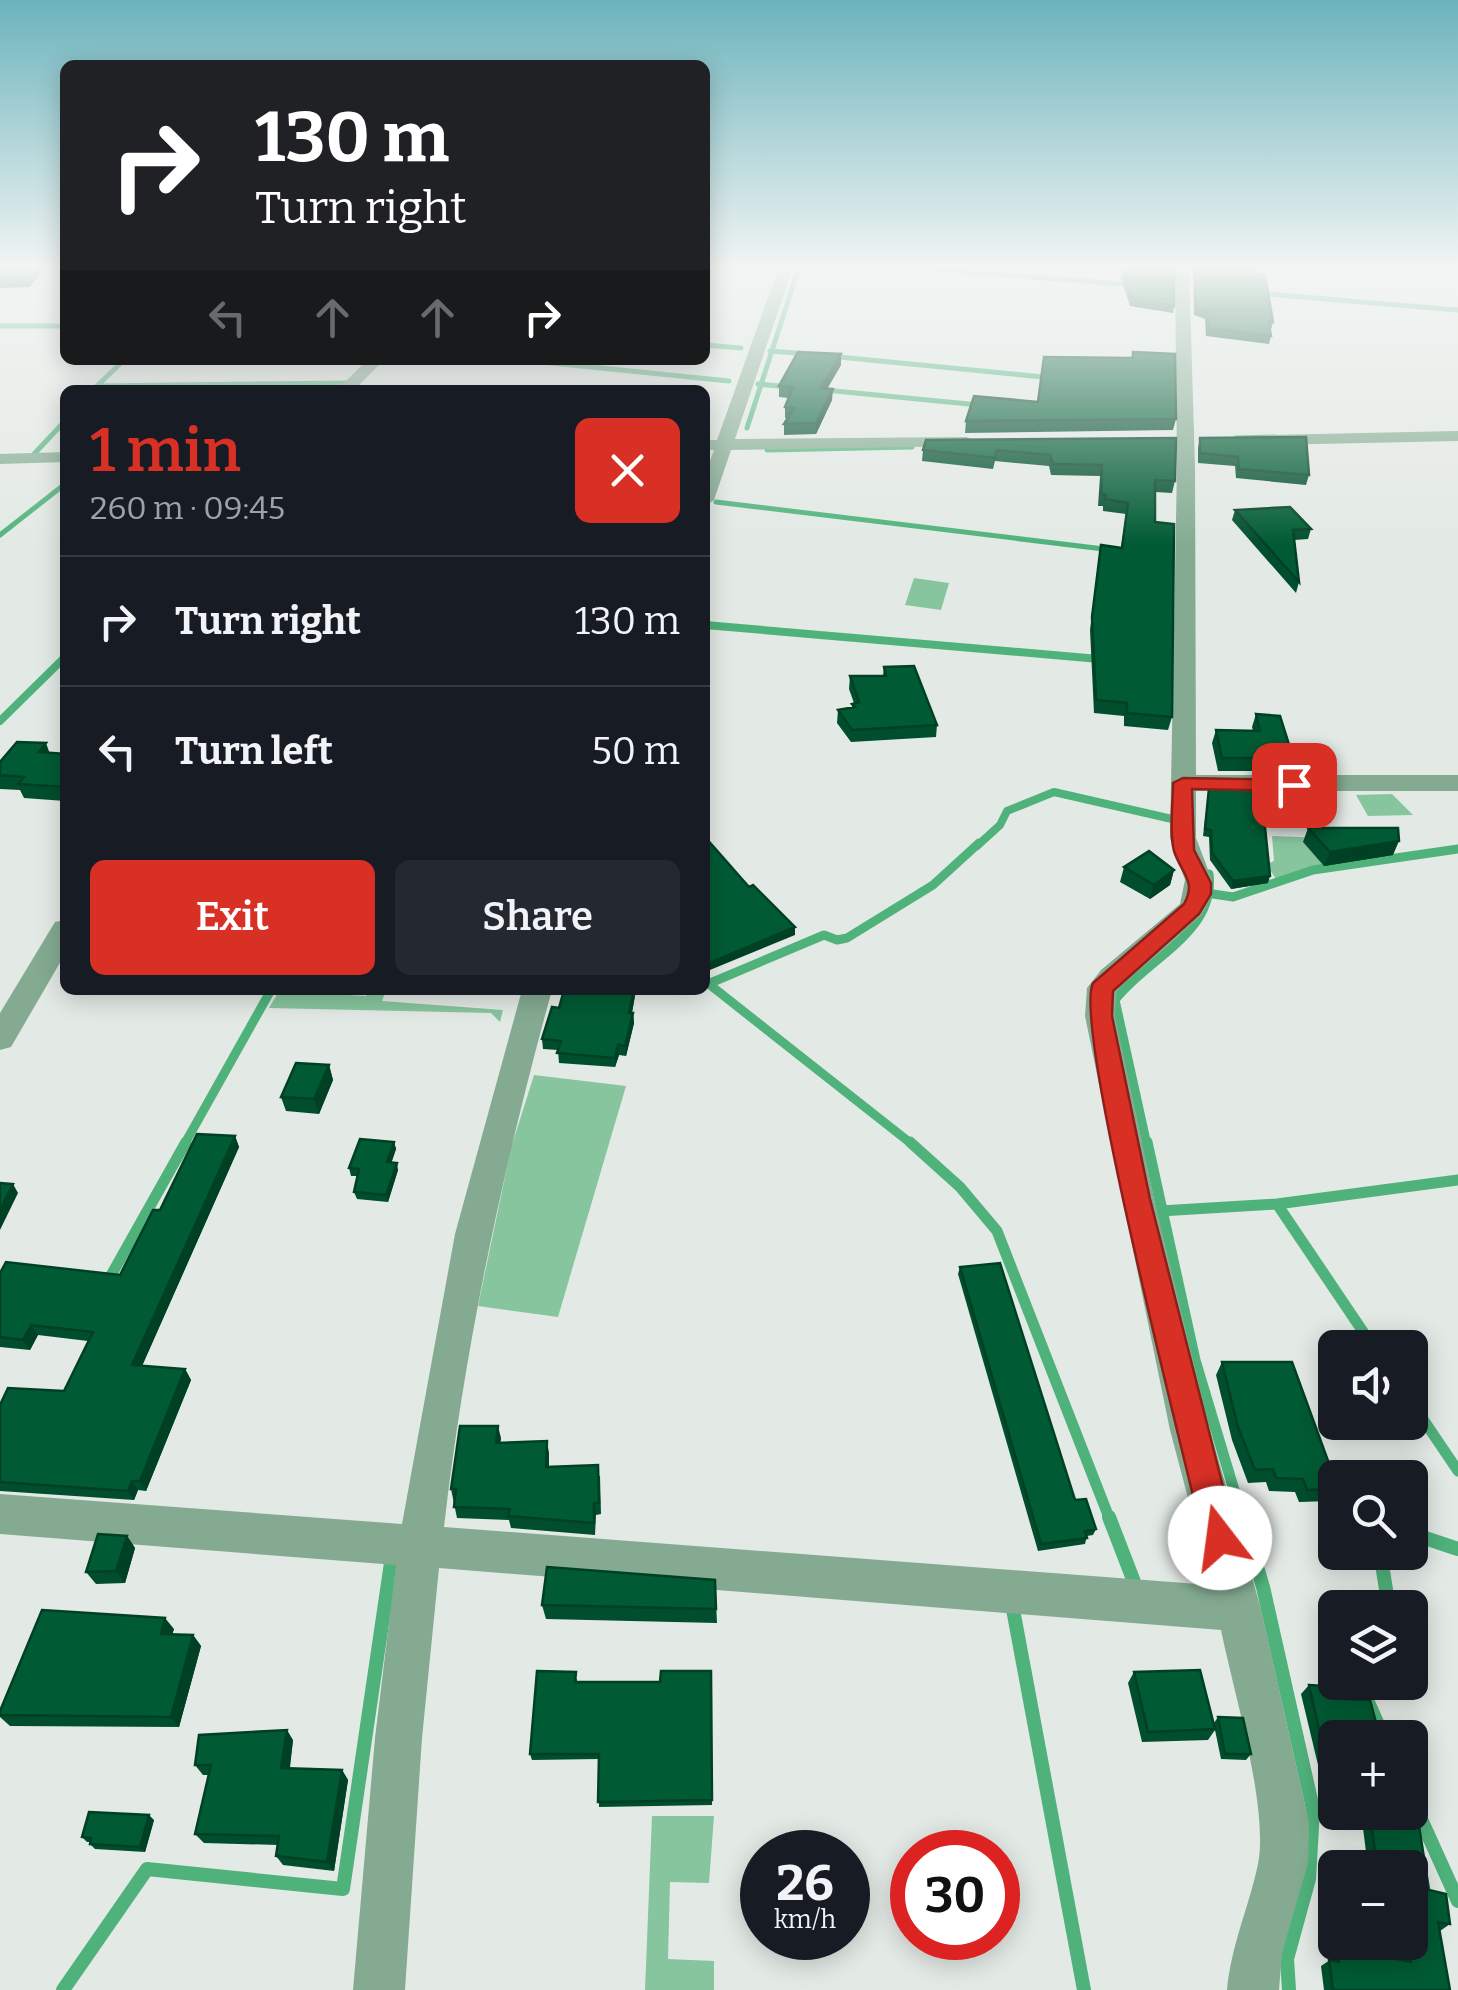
<!DOCTYPE html>
<meta charset="utf-8">
<style>
:root{--surface:#171b24;--page:#242831;--text:#f1f3f6;--muted:#9ea1a6;--line:#363941;--accent:#d93025}
body{margin:0;font-family:Bitter,serif;background:var(--page);color:var(--text);height:100vh;display:flex;flex-direction:column;font-size:38px;white-space:nowrap}
*{box-sizing:border-box;margin:0}
p{font-size:32px;color:var(--muted)}
.icon{flex:none;width:55px;height:55px;fill:none;stroke:currentColor;stroke-width:2;stroke-linecap:round;stroke-linejoin:round}
.map{position:relative;flex:1;overflow:hidden}
.drawer{position:absolute;left:60px;top:385px;width:650px;height:610px;display:flex;flex-direction:column;background:var(--surface);border-radius:15px;box-shadow:0 5px 25px #0003}
.drawer>*{flex:none}
.top-card{position:absolute;left:60px;top:60px;width:650px;height:305px;border-radius:15px;box-shadow:0 5px 25px #0003;background:#202124;color:#fff;overflow:hidden}
.controls{position:absolute;left:1318px;top:1330px;display:grid;gap:20px}
.controls a{display:grid;place-items:center;width:110px;height:110px;border-radius:15px;background:var(--surface);box-shadow:0 5px 25px #0003;font-size:50px}
.speed{position:absolute;left:740px;top:1830px;display:flex;gap:20px;font-size:50px;font-weight:700;text-align:center}
.speed>*{display:grid;place-content:center;width:130px;height:130px;border-radius:50%;background:var(--surface);box-shadow:0 5px 25px #0003;line-height:1}
.speed small{font-size:25px;font-weight:400}
.speed .limit{border:15px solid #d22;background:#fff;color:#111}
.pin{position:absolute;display:grid;place-items:center;width:85px;height:85px;color:#fff;margin:-42px;border-radius:20px;box-shadow:0 5px 15px #0006}
.me{position:absolute;width:110px;margin:-55px;rotate:345deg;stroke-linejoin:round;filter:drop-shadow(0 0 8px #0008)}
.turn{display:flex;align-items:center;gap:35px;height:210px;padding:0 30px;font-size:45px}
.turn .icon{width:130px;height:130px;stroke-width:2.5}
.turn b{display:block;font-size:70px;line-height:85px}
.lanes{display:flex;align-items:center;height:95px;padding:0 30px;background:#0003;justify-content:center;gap:50px;direction:ltr}
.lanes .off{opacity:.35}
.round{display:grid;place-items:center;flex:none;width:105px;height:105px;border-radius:15px;background:var(--page)}
.headline{display:flex;align-items:center;justify-content:space-between;height:170px;padding:0 30px}
h1{font-size:60px;font-weight:600;line-height:75px;color:var(--accent)}
.action{display:flex;gap:20px;margin-top:auto;padding:20px 30px}
.action a{flex:1;height:115px;border-radius:15px;background:var(--accent);color:#fff;font-size:40px;font-weight:600;line-height:115px;text-align:center}
.action a+a{background:var(--page);color:var(--text)}
ul{padding:0;list-style:none}
li{display:flex;align-items:center;gap:30px;height:130px;padding:0 30px;border-top:2px solid var(--line)}
li div{flex:1}
li b{display:block;font-size:38px}
li em{font-style:normal}
.map>svg:first-child{display:block}
</style>
<div class="map">
<svg width="1458" height="1990" viewBox="0 0 1458 1990">
<rect width="100%" height="100%" fill="#e3e9e5"/>
<!-- green -->
<path fill="#87c59e" d="M914,578L949,583L941,610L905,605Z
M1392,794L1413,815L1368,816L1356,795Z
M1272,836L1325,838L1342,862L1276,879L1266,864L1274,861Z
M369,990H386L382,1001L503,1010L500,1022L491,1013L269,1008L279,991L366,996Z
M534,1075L626,1086L558,1317L478,1306L511,1148Z
M652,1816H714L709,1883L670,1882L668,1959L714,1961V1990H645Z"/>
<g fill="none" stroke-linecap="round" stroke-linejoin="round">
<!-- stream-far4 -->
<path stroke="#4fb27b" stroke-width="5" d="M906,267L1135,285
M1256,293L1458,310
M0,326H65
M705,345L741,348
M770,351L809,354
M829,356L1053,378
M124,360L97,386L346,383
M522,360L729,381
M758,384L790,387
M825,390L979,405
M747,428L799,267
M1236,438L1275,437
M767,450L912,447
M34,454L65,421
M716,502L1112,550
M0,535L65,484"/>
<!-- stream-far3 -->
<path stroke="#4fb27b" stroke-width="8" d="M705,625L1099,659
M0,721L65,657
M977,846L1000,825L1007,811L1054,792L1172,819"/>
<!-- stream-far2 -->
<path stroke="#4fb27b" stroke-width="9" d="M1213,894L1233,897L1313,870L1458,849
M705,981L913,1145
M708,984L824,935L837,940L847,938L933,885L979,843
M184,1145L271,990
M1147,1145L1115,1000C1146,959 1216,933 1209,874"/>
<!-- stream-far1 -->
<path stroke="#4fb27b" stroke-width="11" d="M910,1142L960,1187L997,1231L1110,1520
M1147,1142L1195,1360L1243,1520
M1277,1204L1458,1180
M1160,1211L1277,1204L1374,1348
M109,1279L186,1142
M1410,1400L1458,1471"/>
<!-- stream -->
<path stroke="#4fb27b" stroke-width="14" d="M1109,1517L1136,1587
M1242,1517L1263,1587L1313,1809L1309,1879L1287,1959L1289,1990
M1410,1533L1458,1549
M1380,1552L1389,1608
M1012,1604L1084,1990
M1359,1682L1384,1738
M1410,1795L1458,1901
M63,1990L147,1869L343,1889L392,1556"/>
<!-- minor -->
<path fill="#84ab92" fill-rule="evenodd" d="M779,267H793L735,439L967,437L976,442L973,446L731,450L714,500L705,506V474L714,450H705V440H717Z
M1175,267H1189L1195,467L1196,775H1458V791H1196V838L1212,880L1211,898L1202,915L1117,990L1115,1016L1154,1199L1210,1430L1261,1609L1309,1823L1308,1863L1282,1953L1279,1990H1227C1231,1945 1249,1907 1258,1864C1269,1809 1233,1689 1221,1630L439,1568L422,1738L405,1990H353L375,1738L396,1565L0,1534V1494L402,1524L455,1234L522,990H552C503,1167 465,1345 444,1527L1211,1585L1170,1430L1085,1016L1087,988L1101,970L1180,904L1185,880L1170,838L1177,467Z
M367,360H384L354,390H337Z
M1458,431V441L1268,445L1259,440L1268,435Z
M65,452V462L0,464V454Z
M65,920V954L11,1047L0,1050V1013L55,922Z"/>
</g>
<!-- wall -->
<path fill="#004e2d" d="M0,267H47L29,287L0,288Z
M705,267H733L731,269Z
M1127,267H1174V306L1173,313L1130,306L1121,278L1123,270H1127Z
M1193,267H1253L1273,322L1271,330L1270,329L1271,336L1269,344L1206,336L1205,319L1194,315Z
M1133,352L1176,419L1173,430L965,433L966,421L1038,401L1131,358Z
M841,354V365L827,389L832,400L816,434L784,435V424L788,418H785V407L789,398L779,397V386Z
M1176,438L1175,481L1172,493L1155,492V522L1172,717L1168,730L1124,726V716L1094,713L1090,630L1099,558L1101,545L1121,548L1126,514L1103,511V506H1098L1100,476L1051,475L1049,466L995,461L993,469L922,461L923,450Z
M1200,438L1309,475L1306,485L1236,478L1235,466L1198,463V448Z
M1235,510L1311,529L1308,539L1294,540L1299,582L1296,593L1232,520Z
M884,667L937,725L936,737L851,742L837,723L838,710L852,708V704L854,703L849,689L850,676H883Z
M1256,714L1291,751L1285,771H1218L1212,743L1216,730L1253,731L1252,727Z
M50,753L65,754V801L24,798L20,790L0,789V762Z
M1265,781L1300,811L1295,825L1290,828L1262,797L1268,883L1231,889L1210,860L1209,837L1203,836L1209,788L1262,791Z
M1308,828L1393,855L1324,866L1303,842Z
M1124,867L1174,870L1170,885L1150,899L1120,882Z
M564,990H636L632,1013H633L634,1023L626,1056L619,1055L615,1067L559,1063L558,1050L543,1049L542,1039L559,1008Z
M329,1065L333,1080L319,1114L286,1111L281,1097Z
M235,1136L239,1147L142,1366L185,1369L191,1380L146,1491L138,1490L134,1500L0,1491V1405L64,1391L88,1341L38,1335L30,1350L0,1347V1273L120,1275L160,1210Z
M394,1142L396,1149L391,1163L398,1170L388,1202L357,1199L354,1192L357,1176H351L349,1168Z
M960,1267L1075,1500L1096,1529L1093,1535L1087,1536L1085,1544L1038,1551L958,1274Z
M1222,1362L1335,1480V1494L1330,1501L1299,1502L1295,1492L1269,1491L1266,1482L1248,1483L1232,1440L1216,1375Z
M501,1438L500,1442L549,1453V1466L600,1476L601,1514L596,1515L595,1535L511,1528L509,1520L457,1518L451,1489Z
M127,1536L135,1548L125,1583L96,1584L86,1572Z
M715,1580L717,1623L546,1619L542,1605Z
M174,1629L172,1634L193,1635L201,1646L179,1727L10,1726L0,1717V1711Z
M711,1671L712,1805L599,1807V1759L532,1760L530,1754L577,1678V1682H660Z
M1134,1672L1214,1723L1218,1717L1251,1754L1246,1760L1221,1759L1215,1730L1208,1740L1142,1742L1128,1683Z
M1309,1685L1343,1699L1335,1738V1770L1319,1769L1301,1694Z
M293,1740L290,1768L342,1770L348,1780L334,1871L283,1865L276,1856L278,1845L204,1843L195,1834L209,1775H203L195,1765Z
M1361,1812H1410L1429,1890L1450,1924L1440,1931L1450,1990H1324L1321,1966L1330,1960L1329,1954L1337,1947L1400,1959L1398,1942H1410V1868H1368Z
M154,1820L145,1852L95,1849L90,1844V1842H87L82,1837Z"/>
<!-- shaded-wall -->
<path fill="#004024" d="M37,267H47L29,287L26,279Z
M841,354V365L821,399V388Z
M833,389L832,400L816,434V423Z
M46,743L51,757L39,752Z
M1300,811L1295,825L1290,828L1295,814Z
M1399,841L1393,855L1324,866L1330,852Z
M1174,870L1170,885L1150,899L1154,885Z
M1270,876L1268,883L1231,889L1233,881Z
M795,927V935L705,972V965Z
M634,990H636L630,1023L629,1013Z
M633,1013L634,1023L626,1056L625,1046Z
M618,1045L619,1055L615,1067V1058Z
M329,1065L333,1080L319,1114L314,1099Z
M235,1136L239,1147L138,1375L132,1365Z
M394,1142L396,1149L389,1170L387,1162Z
M397,1163L398,1170L388,1202L386,1195Z
M13,1184L18,1193L0,1230V1210Z
M31,1325L38,1335L30,1350L23,1340Z
M185,1369L191,1380L146,1491L140,1481Z
M498,1426L501,1438L499,1455L496,1443Z
M547,1441L549,1453L548,1478L546,1467Z
M132,1481L138,1490L134,1500L128,1491Z
M127,1536L135,1548L125,1583L116,1571Z
M165,1618L174,1629L169,1645L161,1634Z
M193,1635L201,1646L179,1727L171,1717Z
M287,1730L293,1740L288,1778L281,1768Z
M342,1770L348,1780L334,1871L327,1862Z
M149,1815L154,1820L145,1852L140,1847Z"/>
<!-- building -->
<path fill="#005b34" stroke="#004024" stroke-width="2.5" d="M0,267H37L26,279L0,280Z
M1129,267H1174V306L1132,298L1123,270H1130Z
M1195,267H1253L1255,274L1265,275L1273,322L1268,321L1271,336L1208,328L1207,312L1196,307Z
M798,352L841,354L821,388L833,389L816,423L784,424L794,408L785,407L793,387L779,386Z
M1133,352L1175,354L1176,419L966,421L974,396L1038,402L1044,357L1133,358Z
M1306,437L1309,475L1239,469L1238,457L1200,453V438Z
M1176,438L1175,481L1155,480V522L1174,524L1172,717L1127,713V703L1096,700L1092,617L1101,545L1122,548L1128,503L1105,499L1106,495L1101,494L1102,465L1053,464L1050,455L997,450L995,458L923,450L926,440Z
M1290,507L1311,529L1293,530L1299,582L1235,510Z
M914,666L937,725L852,730L838,710L855,707L852,704L859,702L850,676H886L884,667Z
M1256,714L1280,716L1291,751H1287L1290,758H1222L1216,730L1260,731Z
M17,742L46,743L39,752L65,754V787L18,784L24,777L0,775V762Z
M1265,781H1286L1300,811L1295,814Z
M1209,788H1261L1270,876L1233,881L1212,853L1211,830L1205,829Z
M1308,828H1398L1399,841L1330,852Z
M705,837L749,887L753,885L795,927L705,965Z
M1149,851L1174,870L1154,885L1124,867Z
M564,990H634L629,1013H633L625,1046L618,1045L615,1058L557,1053L561,1041L542,1039L552,1007L559,1008Z
M296,1063L329,1065L314,1099L281,1097Z
M197,1134L235,1136L132,1365L185,1369L140,1481H132L128,1491L0,1482V1405L8,1388L64,1391L93,1332L31,1325L23,1340L0,1337V1273L6,1262L120,1275L153,1210H160Z
M360,1139L394,1142L387,1162L397,1163L386,1195L354,1192L359,1169L349,1168Z
M0,1183L13,1184L0,1210Z
M1000,1263L1075,1500L1086,1499L1096,1529L1085,1531L1087,1538L1041,1544L960,1267Z
M1222,1362H1292L1335,1480V1489L1307,1490L1303,1479L1276,1478L1273,1469L1255,1470L1238,1427Z
M460,1426H498L496,1443L547,1441L546,1467L598,1465L599,1503H594V1523L508,1516L510,1509L454,1507L456,1489H451Z
M98,1534L127,1536L116,1571L86,1572Z
M547,1567L715,1580L716,1609L542,1605Z
M42,1610L165,1618L161,1634L193,1635L171,1717L0,1715V1711Z
M1200,1670L1215,1729L1148,1732L1134,1672Z
M537,1671L576,1672L575,1682H660L661,1671H711L712,1800L598,1802L599,1754H530Z
M1309,1685L1340,1687L1343,1699L1370,1700L1380,1738H1335V1761H1326Z
M1218,1717L1243,1718L1251,1754H1225Z
M287,1730L281,1768L342,1770L327,1862L276,1856L279,1836L195,1834L211,1765H195L199,1735Z
M1410,1780L1412,1781L1429,1890L1446,1894L1450,1924L1438,1922L1450,1990H1333L1329,1960L1339,1962L1337,1947L1411,1962L1408,1942H1410V1868H1377L1370,1812H1410Z
M89,1812L149,1815L140,1847L90,1844L91,1838L82,1837Z"/>
<!-- sky -->
<linearGradient id="sky" x2="0" y2="1"><stop stop-color="#6bb3bc"/><stop offset="0.49" stop-color="#f2f5f3"/><stop offset="1" stop-color="#f2f5f3" stop-opacity="0"/></linearGradient>
<rect width="1458" height="545" fill="url(#sky)"/>
<!-- route -->
<path fill="#d93025" stroke="#8d1f18" stroke-width="2.5" d="M1183,778L1294,780L1303,785L1294,791L1192,789L1194,850L1211,883V894L1199,914L1113,991L1112,1016L1150,1199L1236,1538L1231,1549L1220,1553L1208,1549L1203,1538C1186,1461 1072,1025 1093,983L1184,904C1197,881 1181,873 1174,851C1169,831 1173,804 1173,783Z"/>
</svg>
<div class="controls">
<a><svg class="icon" aria-label="sound" viewBox="0 0 24 24"><path d="M4 9h4l5-4v14l-5-4H4zM17 9q2 3 0 6"/></svg></a>
<a><svg class="icon" aria-label="search" viewBox="0 0 24 24"><circle cx="10" cy="10" r="6"/><path d="M15 15l6 6"/></svg></a>
<a><svg class="icon" aria-label="layers" viewBox="0 0 24 24"><path d="M12 4l9 5-9 5-9-5zM3 14l9 5 9-5"/></svg></a>
<a>+</a>
<a>−</a>
</div>
<div class="speed"><div>26<small>km/h</small></div><div class="limit">30</div></div>
<div class="pin" style="left:1294px;top:785px;background:#d93025"><svg class="icon" aria-label="arrive" viewBox="0 0 24 24"><path d="M6 21V4h12l-3 4 3 4H6"/></svg></div>
<svg class="me" style="left:1220px;top:1538px" viewBox="-20 -20 40 40"><circle r="19" fill="#fff"/><path d="M0-13L10 11 0 6-10 11z" fill="#d93025"/></svg>
<div class="top-card">
<div class="turn"><svg class="icon" aria-label="right" viewBox="0 0 24 24"><path d="M7 20v-9h11M14 6l5 5-5 5"/></svg><div><b>130 m</b>Turn right</div></div>
<div class="lanes"><svg class="icon off" aria-label="left" viewBox="0 0 24 24"><path d="M17 20v-9H6M10 6l-5 5 5 5"/></svg><svg class="icon off" aria-label="ahead" viewBox="0 0 24 24"><path d="M12 20V5M6 11l6-6 6 6"/></svg><svg class="icon off" aria-label="ahead" viewBox="0 0 24 24"><path d="M12 20V5M6 11l6-6 6 6"/></svg><svg class="icon" aria-label="right" viewBox="0 0 24 24"><path d="M7 20v-9h11M14 6l5 5-5 5"/></svg></div>
</div>
<section class="drawer">
<div class="headline"><div><h1>1 min</h1><p>260 m · 09:45</p></div><a class="round" style="background:#d93025;color:#fff"><svg class="icon" aria-label="close" viewBox="0 0 24 24"><path d="M6 6l12 12M18 6L6 18"/></svg></a></div>
<ul>
<li><svg class="icon" aria-label="right" viewBox="0 0 24 24"><path d="M7 20v-9h11M14 6l5 5-5 5"/></svg><div><b>Turn right</b></div><em>130 m</em></li>
<li><svg class="icon" aria-label="left" viewBox="0 0 24 24"><path d="M17 20v-9H6M10 6l-5 5 5 5"/></svg><div><b>Turn left</b></div><em>50 m</em></li>
</ul>
<div class="action"><a>Exit</a><a>Share</a></div>
</section>
</div>
